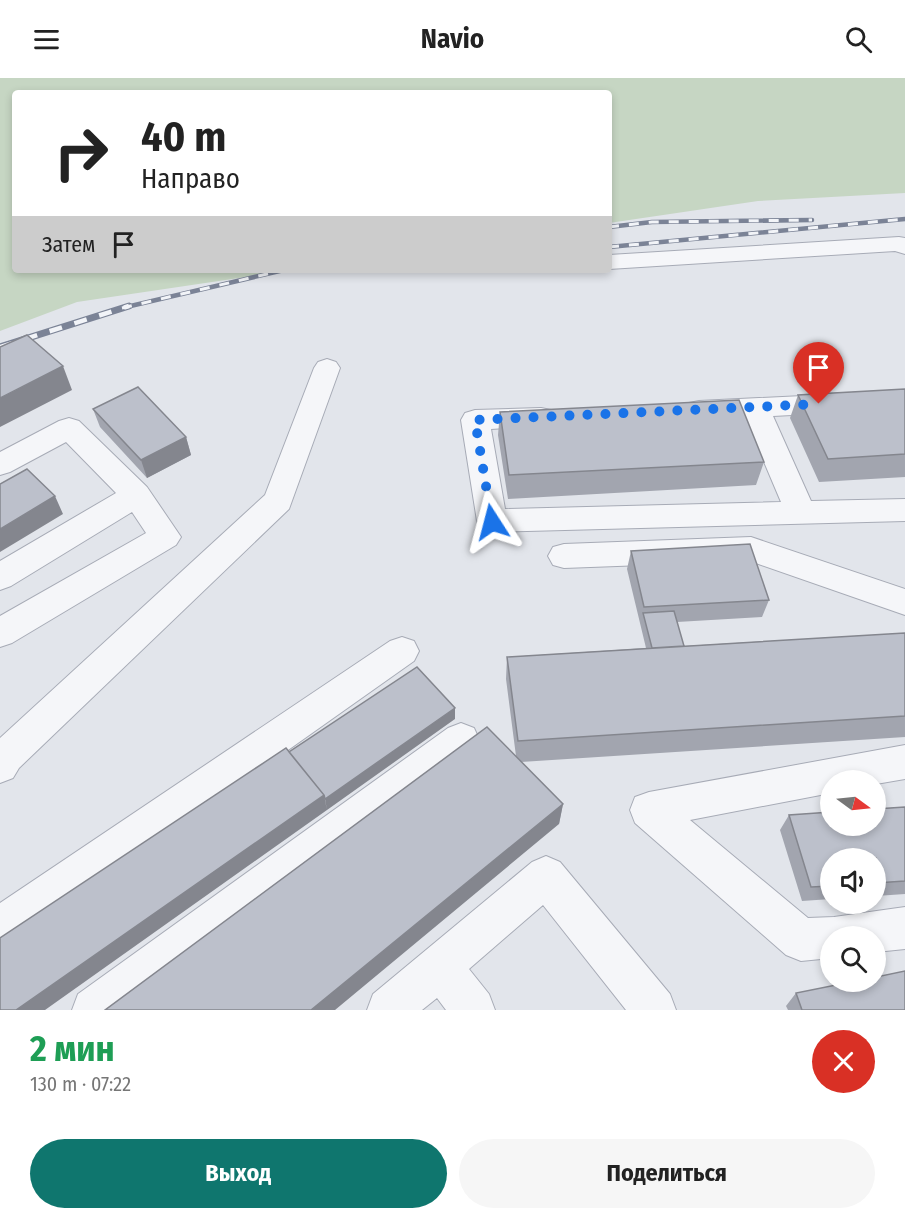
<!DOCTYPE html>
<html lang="ru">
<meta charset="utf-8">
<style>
:root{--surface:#fff;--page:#f6f6f6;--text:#222;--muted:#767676;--accent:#0f766e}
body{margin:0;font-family:"Fira Sans Condensed",sans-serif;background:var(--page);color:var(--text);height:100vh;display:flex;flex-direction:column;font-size:22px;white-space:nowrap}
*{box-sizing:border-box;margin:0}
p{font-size:20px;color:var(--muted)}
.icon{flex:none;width:33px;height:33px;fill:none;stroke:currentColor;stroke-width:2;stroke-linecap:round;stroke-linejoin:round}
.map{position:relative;height:932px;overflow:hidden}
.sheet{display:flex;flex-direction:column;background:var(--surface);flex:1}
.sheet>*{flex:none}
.guide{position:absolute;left:12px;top:12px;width:600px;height:183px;border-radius:6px;box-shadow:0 3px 9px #0003;background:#fff;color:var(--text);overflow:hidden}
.needle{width:39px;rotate:105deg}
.controls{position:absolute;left:820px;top:692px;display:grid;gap:12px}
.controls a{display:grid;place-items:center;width:66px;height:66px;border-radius:50%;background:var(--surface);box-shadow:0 3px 9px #0003;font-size:30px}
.pin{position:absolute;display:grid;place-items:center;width:51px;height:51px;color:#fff;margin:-62px -26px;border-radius:50% 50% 50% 0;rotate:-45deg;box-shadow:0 0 6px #0007}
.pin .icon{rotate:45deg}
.me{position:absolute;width:66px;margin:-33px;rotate:351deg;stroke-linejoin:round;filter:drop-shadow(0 0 4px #0008)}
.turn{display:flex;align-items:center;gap:21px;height:126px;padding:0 30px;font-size:27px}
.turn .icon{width:78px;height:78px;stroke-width:2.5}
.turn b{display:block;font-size:42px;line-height:51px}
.then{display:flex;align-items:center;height:57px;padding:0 30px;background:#0003;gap:12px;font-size:22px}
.round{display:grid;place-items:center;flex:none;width:63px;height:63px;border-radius:32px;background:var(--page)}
.overview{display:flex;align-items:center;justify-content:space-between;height:102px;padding:0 30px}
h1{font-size:36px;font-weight:700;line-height:45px;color:#1e9e55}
.action{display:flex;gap:12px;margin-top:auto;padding:12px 30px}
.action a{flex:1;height:69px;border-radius:36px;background:var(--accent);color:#fff;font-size:24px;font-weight:700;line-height:69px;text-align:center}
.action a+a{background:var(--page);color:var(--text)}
header{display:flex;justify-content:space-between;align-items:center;height:78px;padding:0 30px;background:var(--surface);font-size:27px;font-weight:700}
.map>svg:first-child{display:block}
</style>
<header><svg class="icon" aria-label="menu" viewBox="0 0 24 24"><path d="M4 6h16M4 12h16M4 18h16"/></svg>Navio<svg class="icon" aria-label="search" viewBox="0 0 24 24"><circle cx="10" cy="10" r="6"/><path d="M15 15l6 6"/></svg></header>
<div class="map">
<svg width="905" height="932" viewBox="0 0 905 932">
<rect width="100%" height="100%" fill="#e2e5eb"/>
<!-- green -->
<path fill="#c6d6c3" d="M0,0H905V115L758,123L609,145V15H15V192H294L77,224L0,253Z"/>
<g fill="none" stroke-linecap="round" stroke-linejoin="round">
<defs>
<path id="minor" d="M899,159L905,160V176L895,173L609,191V177Z
M327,281L336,284L340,290L289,431L19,690L13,700L0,705V660L265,417L314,290L318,284Z
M905,313V331L773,338L811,423L905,421V443L492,454L481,451L477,443L461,342L465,335L475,332L541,330L551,332L555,339L551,346L541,348L491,351L505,431L781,424L745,339L699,341L689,339L685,332L689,325L699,323Z
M69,340L79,343L147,409L181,459L176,467L12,565L0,569V538L146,455L132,434L11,508L0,512V483L116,415L66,364L10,394L0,397V374L59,343Z
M751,459L905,511V537L750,483L564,490L553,487L548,478L553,469L564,466Z
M402,559L414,563L419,573L414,583L15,865L0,871V825L390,563Z
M461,645L474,650L479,661L474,672L130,932H72L78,916L448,650Z
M905,667V701L876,706V702H831V715L690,742L808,840L834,839L905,829V871L876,874V858H831V880L801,883L786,877L635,745L630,732L635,719L649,714Z
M546,778L560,784L670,916L676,932H626L543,827L469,891L489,916L495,932H446L437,920L422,932H367L373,916L532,784Z"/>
</defs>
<!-- minor casing -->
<use href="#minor" stroke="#a7abb6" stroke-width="2"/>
<!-- minor -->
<use href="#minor" fill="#f5f6f9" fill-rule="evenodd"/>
<defs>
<path id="rail-far1" d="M609,149L652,144L812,142
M609,169L905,141
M122,230L284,192"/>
<path id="rail" d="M0,269L129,228"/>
</defs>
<!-- rail-far1 casing -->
<use href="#rail-far1" stroke="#7b8396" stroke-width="4.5"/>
<!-- rail casing -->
<use href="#rail" stroke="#7b8396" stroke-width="7"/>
<!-- rail-far1 -->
<use href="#rail-far1" stroke="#f2f4f8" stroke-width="3" stroke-dasharray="10" stroke-linecap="butt"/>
<!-- rail -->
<use href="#rail" stroke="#f2f4f8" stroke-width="4.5" stroke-dasharray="13" stroke-linecap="butt"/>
</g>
<!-- wall -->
<path fill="#a2a5af" d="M905,311V399L819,404L790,340L798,317Z
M93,331L186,359L191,377L147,400L100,349Z
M500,334L764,384L756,407L508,421L498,357Z
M631,473L769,522L762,539L677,544L684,568L905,555V659L521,684L563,726L559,746L516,678L506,601L507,579L646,570L627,491Z
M905,729V816L876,818V780H831V821L802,823L780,752L789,737Z
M796,915L905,932H788L786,928Z"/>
<!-- shaded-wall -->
<path fill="#84868e" d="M63,288L72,312L0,349V320Z
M186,359L191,377L147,400L141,382Z
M55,418L63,436L0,474V451Z
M455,630V641L327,732L325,721Z
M324,717L327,732L45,932H16Z
M563,726L559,746L335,932H311Z"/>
<!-- building -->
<path fill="#bcc0cb" stroke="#84868e" stroke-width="1.5" d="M27,257L63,288L0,320V269Z
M138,309L186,359L141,382L93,331Z
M905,311V376L828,381L798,317Z
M739,322L764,384L509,397L500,334Z
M27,391L55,418L0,451V406Z
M750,466L769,522L644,529L631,473Z
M674,533L684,568L652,570L643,535Z
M905,555V638L518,663L507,579Z
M417,589L455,630L325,721L324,717L289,674Z
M487,649L563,726L311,932H105Z
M286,670L324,717L16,932H0V860Z
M905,729V803L876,805V780H831V808L811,809L789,737L831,734V747H876V731Z
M905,893V932H802L796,915L856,903H876V899Z"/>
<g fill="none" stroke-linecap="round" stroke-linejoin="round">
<!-- route -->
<path stroke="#1a73e8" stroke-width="10" stroke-dasharray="0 18" d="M492,444L475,342L819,326"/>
</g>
</svg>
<div class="controls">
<a><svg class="needle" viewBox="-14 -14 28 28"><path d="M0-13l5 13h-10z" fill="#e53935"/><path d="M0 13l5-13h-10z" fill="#767676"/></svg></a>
<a><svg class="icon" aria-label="sound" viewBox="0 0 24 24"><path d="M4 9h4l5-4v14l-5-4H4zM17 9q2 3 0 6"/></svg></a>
<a><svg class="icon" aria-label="search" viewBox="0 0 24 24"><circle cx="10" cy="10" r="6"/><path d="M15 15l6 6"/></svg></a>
</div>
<div class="pin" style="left:819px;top:326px;background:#d93025"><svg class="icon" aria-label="arrive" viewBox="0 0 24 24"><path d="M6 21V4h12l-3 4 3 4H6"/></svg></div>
<svg class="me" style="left:492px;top:444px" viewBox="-20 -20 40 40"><path d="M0-17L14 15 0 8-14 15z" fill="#1a73e8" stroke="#fff" stroke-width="4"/></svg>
<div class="guide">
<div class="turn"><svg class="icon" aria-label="right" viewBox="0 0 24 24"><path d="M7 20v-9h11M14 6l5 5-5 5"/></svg><div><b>40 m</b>Направо</div></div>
<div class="then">Затем<svg class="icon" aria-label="arrive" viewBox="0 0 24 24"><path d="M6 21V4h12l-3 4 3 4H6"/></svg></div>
</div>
</div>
<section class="sheet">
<div class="overview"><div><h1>2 мин</h1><p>130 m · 07:22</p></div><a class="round" style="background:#d93025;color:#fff"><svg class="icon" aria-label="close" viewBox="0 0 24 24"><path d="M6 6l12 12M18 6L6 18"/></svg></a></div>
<div class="action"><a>Выход</a><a>Поделиться</a></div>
</section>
